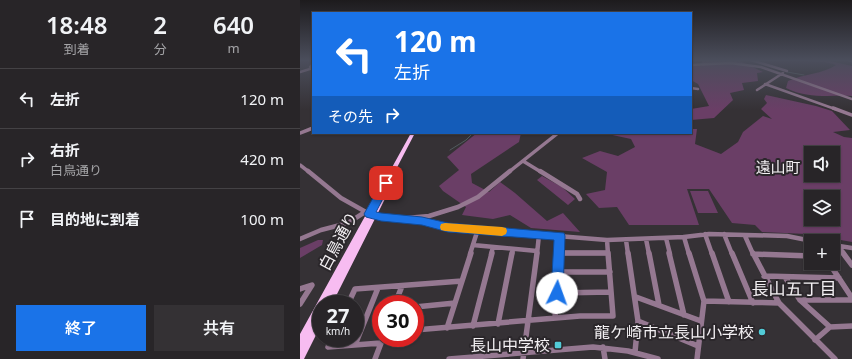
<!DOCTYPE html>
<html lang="ja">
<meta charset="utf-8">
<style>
:root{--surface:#282528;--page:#343134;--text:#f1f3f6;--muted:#a5a5a8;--line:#444245;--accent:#1a73e8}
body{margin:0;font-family:"Noto Sans","Noto Sans JP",sans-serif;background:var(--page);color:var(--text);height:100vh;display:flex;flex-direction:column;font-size:15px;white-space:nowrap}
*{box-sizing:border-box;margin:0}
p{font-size:13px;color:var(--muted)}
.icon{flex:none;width:22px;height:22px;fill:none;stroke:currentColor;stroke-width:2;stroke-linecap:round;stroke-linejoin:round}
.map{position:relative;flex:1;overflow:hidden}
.sheet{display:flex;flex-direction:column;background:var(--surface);width:300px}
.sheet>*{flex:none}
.guide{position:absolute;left:12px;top:12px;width:380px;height:122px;border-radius:0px;box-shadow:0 1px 3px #0004,0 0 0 1px var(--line);background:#1a73e8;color:#fff;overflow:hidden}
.tools{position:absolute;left:504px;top:146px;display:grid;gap:8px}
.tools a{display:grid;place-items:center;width:36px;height:36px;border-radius:0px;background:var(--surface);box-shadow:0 1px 3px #0004,0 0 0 1px var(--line);font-size:20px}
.speed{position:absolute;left:12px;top:295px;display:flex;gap:8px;font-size:20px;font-weight:700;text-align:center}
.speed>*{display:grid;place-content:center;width:52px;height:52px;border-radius:50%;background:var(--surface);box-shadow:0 1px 3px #0004,0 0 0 1px var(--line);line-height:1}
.speed small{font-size:10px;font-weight:400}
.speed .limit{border:6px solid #d22;background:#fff;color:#111}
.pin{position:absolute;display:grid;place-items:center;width:34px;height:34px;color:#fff;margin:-17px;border-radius:8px;box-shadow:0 2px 6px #0006}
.me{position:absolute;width:44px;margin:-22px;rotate:3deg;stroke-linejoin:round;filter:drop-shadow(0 0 3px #0008)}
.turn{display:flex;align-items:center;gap:14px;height:84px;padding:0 16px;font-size:18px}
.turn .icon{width:52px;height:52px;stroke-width:2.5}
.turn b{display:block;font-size:28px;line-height:34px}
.then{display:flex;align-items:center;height:38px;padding:0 16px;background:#0003;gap:8px;font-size:15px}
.eta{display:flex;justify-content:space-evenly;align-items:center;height:68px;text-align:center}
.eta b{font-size:24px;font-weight:600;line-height:28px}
.primary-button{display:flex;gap:8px;margin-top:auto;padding:8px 16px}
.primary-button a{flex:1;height:46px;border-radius:0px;background:var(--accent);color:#fff;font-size:16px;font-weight:600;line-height:46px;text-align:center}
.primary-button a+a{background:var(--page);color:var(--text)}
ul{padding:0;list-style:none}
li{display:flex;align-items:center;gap:12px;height:60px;padding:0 16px;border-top:1px solid var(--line)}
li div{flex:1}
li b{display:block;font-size:15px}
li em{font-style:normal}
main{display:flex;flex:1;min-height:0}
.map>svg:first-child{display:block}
</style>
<main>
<section class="sheet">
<div class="eta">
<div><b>18:48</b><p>到着</p></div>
<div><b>2</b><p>分</p></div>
<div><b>640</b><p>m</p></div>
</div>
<ul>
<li><svg class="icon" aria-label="left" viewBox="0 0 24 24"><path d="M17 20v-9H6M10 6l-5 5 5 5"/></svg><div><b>左折</b></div><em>120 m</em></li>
<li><svg class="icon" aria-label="right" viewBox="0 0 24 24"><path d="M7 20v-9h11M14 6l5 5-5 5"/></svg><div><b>右折</b><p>白鳥通り</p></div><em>420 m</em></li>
<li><svg class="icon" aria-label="arrive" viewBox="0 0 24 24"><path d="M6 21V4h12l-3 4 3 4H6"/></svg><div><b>目的地に到着</b></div><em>100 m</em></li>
</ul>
<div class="primary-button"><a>終了</a><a>共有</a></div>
</section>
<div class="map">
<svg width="552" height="359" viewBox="0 0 552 359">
<rect width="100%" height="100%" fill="#353135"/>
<!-- green -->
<path fill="#6a3e66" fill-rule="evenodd" d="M402,60H438L463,72L457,73L458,81L442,83L444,90L430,93L433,100L414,118L391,120V109L409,106L398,84L391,80V62L394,66H402Z
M500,60H526L552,66V96C529,95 507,99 486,88L488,81C503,74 523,74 536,65C524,60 513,63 500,60Z
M466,95L516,106L532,111L550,130L533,132L544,137L552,138V242L507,234L462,232L455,225L432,223L409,189H387L399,225H329L317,207L299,208L286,194L305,190L307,172L282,158L300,151L318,156L335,147L331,139L303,133H391V129H397L395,144L421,154L438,142L443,132L463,116L472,119L461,109L467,103L464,99ZM511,153H533V175H511ZM511,197H533V219H511Z
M177,133H221L219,142L171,174L172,183L189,192L200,182L215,193L247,221L263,213L280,232L231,228L210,215L193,219L162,215L166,207L143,191L139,186L159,170L147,157Z
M242,176L262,187L275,199L268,205L237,180Z
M390,191H408L418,213H398Z
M18,240H23L22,245L0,258V248Z"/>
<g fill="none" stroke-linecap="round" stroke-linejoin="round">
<!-- stream -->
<path stroke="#515c5e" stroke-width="1" d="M487,72L504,75
M150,150L166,140L173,133"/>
<!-- minor-far3 -->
<path stroke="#957891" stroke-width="2.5" d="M451,60L487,71
M549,60L552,61
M391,65L430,63L461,67L552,99
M12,68L10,67L13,64
M0,72L13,68
M465,84L535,109
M391,88L398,89
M457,90L483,73"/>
<!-- minor-far2 -->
<path stroke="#957891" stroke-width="3.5" d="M533,108L552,115
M0,133L13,128
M223,161L241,172
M0,165L9,172
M209,172L258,133"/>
<!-- minor-far1 -->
<path stroke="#957891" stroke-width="4.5" d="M8,171L41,198L73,216L95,219L129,216L158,207L178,197L210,171
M240,171L277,194L280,199
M102,218L148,227L307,240L384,237L409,234L487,236L512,241
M405,234L412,254
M424,234L432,254
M445,236L453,254
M384,237L389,254
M366,238L370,254
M0,239L21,230L48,223L65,212
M346,239L349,254
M307,240L308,254
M326,240L328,254
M173,245L237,251
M533,245L552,248
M538,245L544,254
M259,253H308
M170,254L178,229
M191,254L193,247
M212,254L213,249
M237,254L239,235
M259,254L260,236"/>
<!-- minor -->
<path stroke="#957891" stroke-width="5.5" d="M259,253H308
M328,253L338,321L335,352
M349,253L359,305
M369,253L384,315
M389,253L404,301
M412,253L429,302
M432,253L453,303
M453,253L479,303L535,359
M543,253L552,265
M453,254L511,256
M529,263L552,298
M258,272H310
M464,276L539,278
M485,277L500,300L530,327
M0,289L12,285L0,304
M257,293L311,292
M336,297L401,321
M500,300H552
M48,304L55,289L162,281
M95,304L102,286
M115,307L155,303
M255,318L259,253
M338,321L398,346
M198,324L212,253
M173,326L192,253
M147,328L171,253
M115,330L280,316H313L308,253
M32,338L28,347L81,343
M515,340L530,327L552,326
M55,345L78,288
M303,347L305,359
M75,359L83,338
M149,359L293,347L328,351L358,359
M223,359L237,253
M397,359L404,301L479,303"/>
<!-- major -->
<path fill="#f7bcf1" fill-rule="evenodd" d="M111,133H115L91,179L94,181L32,304H21V325L4,359H0V334Z"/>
</g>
<!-- sky -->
<linearGradient id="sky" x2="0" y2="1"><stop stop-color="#1d1b1d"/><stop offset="0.55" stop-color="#4b4e5c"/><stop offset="1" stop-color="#4b4e5c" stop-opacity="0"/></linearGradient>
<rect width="552" height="110" fill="url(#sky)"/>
<!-- route -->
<path fill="#1a73e8" stroke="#114b97" d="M83,180H86L91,183L76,212L81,213L122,217L148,223L264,233L265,236L263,293L261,297L257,299L252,297L251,293L254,240L148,232L122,225L81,221L66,217L64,214Z"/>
<!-- slow -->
<path fill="#f59e0b" d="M145,223L202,227L206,228L207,231L206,234L202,236L145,231L141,230L140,227L141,224Z"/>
<!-- markers -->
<g fill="#52cbd7" stroke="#2b272b" stroke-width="1.5">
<circle cx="462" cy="332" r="4"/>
<rect x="254" y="341" width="8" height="8" rx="2"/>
</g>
<g text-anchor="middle" stroke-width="4" stroke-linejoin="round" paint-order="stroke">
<!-- quarter labels -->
<g font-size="15" fill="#f3f0f3" stroke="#2b272b">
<text x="478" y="173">遠山町</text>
</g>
<!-- near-street labels -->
<g font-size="16" fill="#f3f0f3" stroke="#2b272b">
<text transform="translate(38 241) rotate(-62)" y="6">白鳥通り</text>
</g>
<!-- near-poi labels -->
<g font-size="16" fill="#f3f0f3" stroke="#2b272b" text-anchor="end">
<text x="454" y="338">龍ケ崎市立長山小学校</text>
<text x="250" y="351">長山中学校</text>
</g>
<!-- near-neighbourhood labels -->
<g font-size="17" fill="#f3f0f3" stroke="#2b272b">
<text x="494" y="295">長山五丁目</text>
</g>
</g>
</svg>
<div class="tools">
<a><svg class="icon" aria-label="sound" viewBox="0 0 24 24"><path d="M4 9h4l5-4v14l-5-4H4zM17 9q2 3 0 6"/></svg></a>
<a><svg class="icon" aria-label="layers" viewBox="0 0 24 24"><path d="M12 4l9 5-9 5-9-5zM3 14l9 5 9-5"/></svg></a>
<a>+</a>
</div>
<div class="speed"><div>27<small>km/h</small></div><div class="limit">30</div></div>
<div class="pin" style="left:86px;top:183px;background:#d93025"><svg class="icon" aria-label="arrive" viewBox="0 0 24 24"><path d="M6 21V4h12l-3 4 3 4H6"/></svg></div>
<svg class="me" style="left:257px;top:293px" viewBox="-20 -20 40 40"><circle r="19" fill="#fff"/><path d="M0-13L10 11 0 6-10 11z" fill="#1a73e8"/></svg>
<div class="guide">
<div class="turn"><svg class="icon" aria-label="left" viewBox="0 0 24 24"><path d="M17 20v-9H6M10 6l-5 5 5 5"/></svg><div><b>120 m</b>左折</div></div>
<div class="then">その先<svg class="icon" aria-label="right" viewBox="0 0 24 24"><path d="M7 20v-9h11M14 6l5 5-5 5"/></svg></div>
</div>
</div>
</main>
